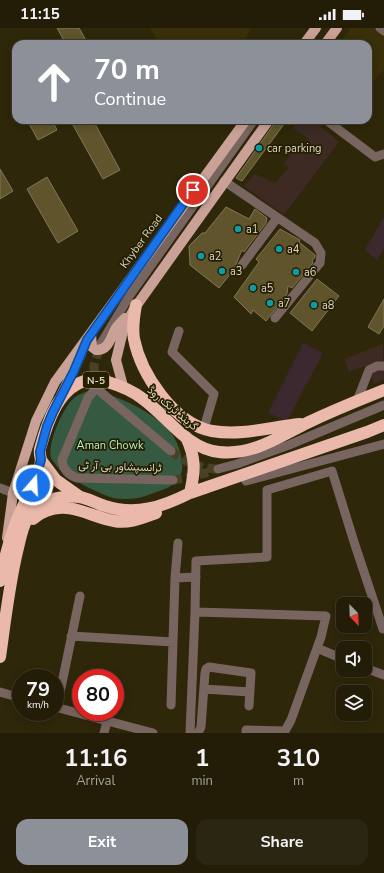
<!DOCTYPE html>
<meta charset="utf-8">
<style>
:root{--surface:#231d08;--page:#2b2612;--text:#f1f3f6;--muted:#a3a29c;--line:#403b29;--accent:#8c9099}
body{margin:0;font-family:"Nunito Sans",Vazirmatn,sans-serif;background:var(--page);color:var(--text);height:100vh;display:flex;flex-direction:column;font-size:15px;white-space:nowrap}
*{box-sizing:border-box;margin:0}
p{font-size:13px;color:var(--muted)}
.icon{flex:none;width:22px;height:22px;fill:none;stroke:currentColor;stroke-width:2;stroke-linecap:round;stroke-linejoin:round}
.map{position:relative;height:705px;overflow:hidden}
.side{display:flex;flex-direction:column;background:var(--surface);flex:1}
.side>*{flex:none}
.top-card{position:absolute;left:12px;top:12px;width:360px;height:84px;border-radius:12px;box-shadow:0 2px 10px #0003,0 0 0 1px var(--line);background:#8c9099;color:#fff;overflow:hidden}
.needle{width:26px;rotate:157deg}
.controls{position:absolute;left:336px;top:569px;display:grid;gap:8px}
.controls a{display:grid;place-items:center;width:36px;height:36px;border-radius:8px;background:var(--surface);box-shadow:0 2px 10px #0003,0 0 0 1px var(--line);font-size:20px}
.speed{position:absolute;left:12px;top:641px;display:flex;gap:8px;font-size:20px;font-weight:700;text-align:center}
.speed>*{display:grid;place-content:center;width:52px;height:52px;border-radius:50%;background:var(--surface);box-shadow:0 2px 10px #0003,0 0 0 1px var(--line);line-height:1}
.speed small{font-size:10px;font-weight:400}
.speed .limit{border:6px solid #d22;background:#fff;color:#111}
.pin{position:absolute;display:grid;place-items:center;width:34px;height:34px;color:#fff;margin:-17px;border:2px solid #fff;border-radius:50%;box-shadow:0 1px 4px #0007}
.me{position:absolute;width:44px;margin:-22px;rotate:19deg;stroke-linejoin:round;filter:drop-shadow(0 0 3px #0008)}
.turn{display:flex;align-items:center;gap:14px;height:84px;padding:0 16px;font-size:18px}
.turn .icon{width:52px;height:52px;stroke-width:2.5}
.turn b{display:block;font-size:28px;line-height:34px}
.eta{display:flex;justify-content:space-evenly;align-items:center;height:68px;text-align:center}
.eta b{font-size:24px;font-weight:700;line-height:28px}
.action{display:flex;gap:8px;margin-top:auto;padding:8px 16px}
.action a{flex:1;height:46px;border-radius:12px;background:var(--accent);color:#fff;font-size:16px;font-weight:700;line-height:46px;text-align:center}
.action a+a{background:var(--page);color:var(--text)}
.status{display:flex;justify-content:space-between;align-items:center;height:28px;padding:0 20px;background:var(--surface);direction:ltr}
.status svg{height:11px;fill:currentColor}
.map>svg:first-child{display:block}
</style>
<div class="status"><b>11:15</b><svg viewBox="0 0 49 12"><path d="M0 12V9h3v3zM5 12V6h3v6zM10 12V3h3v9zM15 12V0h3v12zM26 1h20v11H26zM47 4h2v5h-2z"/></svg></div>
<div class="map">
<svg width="384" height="705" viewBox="0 0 384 705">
<rect width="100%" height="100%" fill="#2f270a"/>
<!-- commercial -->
<path fill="#3c2a23" d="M291,92H313L339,114L284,187L244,158L255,146L275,155L289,139L284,135L292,125H298L309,111L293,100L296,97Z
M383,316L384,352L374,356L366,338L349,344L344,331Z"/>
<!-- industrial -->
<path fill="#3c292f" d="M384,189V220L377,232L365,222Z
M303,315L323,325L287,393L268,385Z"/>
<!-- built -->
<path fill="#392f08" d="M150,0H251L243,16H161Z
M351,0H384V42L368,58V16H339Z"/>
<!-- green -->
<path fill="#365a41" d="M92,362C117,367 154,384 170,404C177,412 180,422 182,432C183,441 182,450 173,456C168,461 158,463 151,466C140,471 125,472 113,470C102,467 70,451 62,444C58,441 55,435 52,432C45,419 63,380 73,371C78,366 85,364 92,362Z"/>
<!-- building -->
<path fill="#5f542b" stroke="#807859" d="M57,0H79L88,16H66Z
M27,92H52L57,102L38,112Z
M83,92H93L120,142L103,151L73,97Z
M275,92H287L242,153L236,150L274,96Z
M0,141L13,163L0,171Z
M47,149L78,203L58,215L27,161Z
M226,179L249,191L255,181L267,190L266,195L244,224L242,222L236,236V239L219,260L190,237L189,218L202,205H205Z
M280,201L300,212L299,214L315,227V229L312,233L313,235L292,260L288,258L287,266L266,293L253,282L251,286L234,269L259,234L256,231Z
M317,251L339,268L312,303L290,285Z
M384,271V298L379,306L368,299Z"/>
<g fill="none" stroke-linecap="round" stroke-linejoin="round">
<!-- minor-tunnel -->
<path stroke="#484126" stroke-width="9" stroke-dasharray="9 4.5" stroke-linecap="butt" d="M95,357L94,338L100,317
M171,423C188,435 197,440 218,441
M173,452L186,450L213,443"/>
<!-- minor -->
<path stroke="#79655f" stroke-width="9" d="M380,0L384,3
M326,92L375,129L384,126
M224,153L315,215L321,225L320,235L275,290
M242,237L277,190
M179,303L172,324L214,366L204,400
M100,317L130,267L254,92
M357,373L369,342L377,338H384
M171,423L96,360L88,370L62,432C63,441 68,447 77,450L173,452
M218,441L237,436L289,417L384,377
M246,453L384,416
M0,460L13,465
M175,550L196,549
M195,584L326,588L321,609L291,692L285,703L246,702V705
M71,608L173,614
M317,620L343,631
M365,640L384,647
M204,661L250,664
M0,664L21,670
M171,677L175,550L178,515
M55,679L153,705
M57,679L80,568
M104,705L107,693
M190,705L195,584L196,533L267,529V462L332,443L355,517L383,601L384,600
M198,705L201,699L205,645L206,641L209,639L251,645L249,678"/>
<!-- major -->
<path stroke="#caa196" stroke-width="10" d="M304,16L316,0
M325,16L337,0
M91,306L92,319L96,322C109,323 111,308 116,300C119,296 122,293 125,290
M123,358L116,332L124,299L134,281L269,92
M61,368L81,326
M7,510L13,465L36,393L55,354L246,92"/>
<!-- highway -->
<path stroke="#eab9ab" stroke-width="12" d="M136,277C134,288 132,299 134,311C141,346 174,396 212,403C242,408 270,399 300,396
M186,409C196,430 195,443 190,465
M41,432L56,452L80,469
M33,491C37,487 40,485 46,483C70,473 91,489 114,493C129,496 142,490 156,485
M0,553C4,533 9,512 17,492C23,477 31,463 36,448C38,443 40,438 41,433C41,429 39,426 40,421C47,395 59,356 90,352C96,351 102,353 108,354C121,358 132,362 143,371C167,388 187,421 219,424C253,428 280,408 309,394C334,382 359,372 384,362
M0,629C5,594 9,558 17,524C20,512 22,499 28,489C37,472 62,467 79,469C88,470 97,476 105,478C136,488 162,479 190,465L367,404L384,397"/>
</g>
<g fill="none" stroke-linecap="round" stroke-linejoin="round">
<defs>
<path id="route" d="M33,457L41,432L40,424L47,398L53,384L74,343L87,312L193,162"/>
</defs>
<!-- route casing -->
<use href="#route" stroke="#114b97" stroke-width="10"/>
<!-- route -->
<use href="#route" stroke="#1a73e8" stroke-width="7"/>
</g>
<!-- markers -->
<g fill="#0f9aa8" stroke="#251e01" stroke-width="1.5">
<circle cx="259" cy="120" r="4"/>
<circle cx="238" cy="201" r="4"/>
<circle cx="279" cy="221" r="4"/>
<circle cx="201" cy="228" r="4"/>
<circle cx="222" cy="243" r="4"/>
<circle cx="296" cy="244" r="4"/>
<circle cx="253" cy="260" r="4"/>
<circle cx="270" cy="275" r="4"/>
<circle cx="314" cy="277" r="4"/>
</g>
<g text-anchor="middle" stroke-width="3.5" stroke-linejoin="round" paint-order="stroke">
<!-- shield labels -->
<rect fill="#251e01" stroke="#a39e8a" stroke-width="1" x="83" y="344" width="26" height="16" rx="3"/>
<g font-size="10" font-weight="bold" fill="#d9d5c4">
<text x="96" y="356">N-5</text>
</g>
<!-- poi labels -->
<g font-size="11" fill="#d9d5c4" stroke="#251e01" text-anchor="start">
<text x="267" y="124">car parking</text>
<text x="246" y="205">a1</text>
<text x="287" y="225">a4</text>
<text x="209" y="232">a2</text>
<text x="230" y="247">a3</text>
<text x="304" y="248">a6</text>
<text x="261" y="264">a5</text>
<text x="278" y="279">a7</text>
<text x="322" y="281">a8</text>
</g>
<!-- street labels -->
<g font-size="11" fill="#d9d5c4" stroke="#251e01">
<text transform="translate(141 213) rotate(-54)" y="4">Khyber Road</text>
<text transform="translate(173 380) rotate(40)" y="4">گرینڈ ٹرنک روڈ</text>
<text transform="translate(120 438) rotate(2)" y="4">ٹرانسپشاور بی آر ٹی</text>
</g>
<!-- park labels -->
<g font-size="11" fill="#adeec1" stroke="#251e01">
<text x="110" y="421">Aman Chowk</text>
</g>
</g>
</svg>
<div class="controls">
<a><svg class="needle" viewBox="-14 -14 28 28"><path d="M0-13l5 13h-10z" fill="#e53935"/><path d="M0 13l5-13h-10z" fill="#a3a29c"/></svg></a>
<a><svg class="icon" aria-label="sound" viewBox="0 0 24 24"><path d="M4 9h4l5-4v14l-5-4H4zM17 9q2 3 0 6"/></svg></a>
<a><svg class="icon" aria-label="layers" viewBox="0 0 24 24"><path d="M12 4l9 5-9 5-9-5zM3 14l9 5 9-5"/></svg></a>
</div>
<div class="speed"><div>79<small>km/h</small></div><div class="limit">80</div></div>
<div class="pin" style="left:193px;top:162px;background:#d93025"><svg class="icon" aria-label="arrive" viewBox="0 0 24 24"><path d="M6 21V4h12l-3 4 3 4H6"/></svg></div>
<svg class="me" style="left:33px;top:457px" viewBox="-20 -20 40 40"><circle r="17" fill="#1a73e8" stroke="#fff" stroke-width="3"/><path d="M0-11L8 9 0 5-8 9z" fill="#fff"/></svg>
<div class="top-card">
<div class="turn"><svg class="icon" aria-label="ahead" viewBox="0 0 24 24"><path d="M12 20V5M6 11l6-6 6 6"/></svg><div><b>70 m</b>Continue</div></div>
</div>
</div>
<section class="side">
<div class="eta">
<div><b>11:16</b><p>Arrival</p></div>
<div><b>1</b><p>min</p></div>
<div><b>310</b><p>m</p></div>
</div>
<div class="action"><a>Exit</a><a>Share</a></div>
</section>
